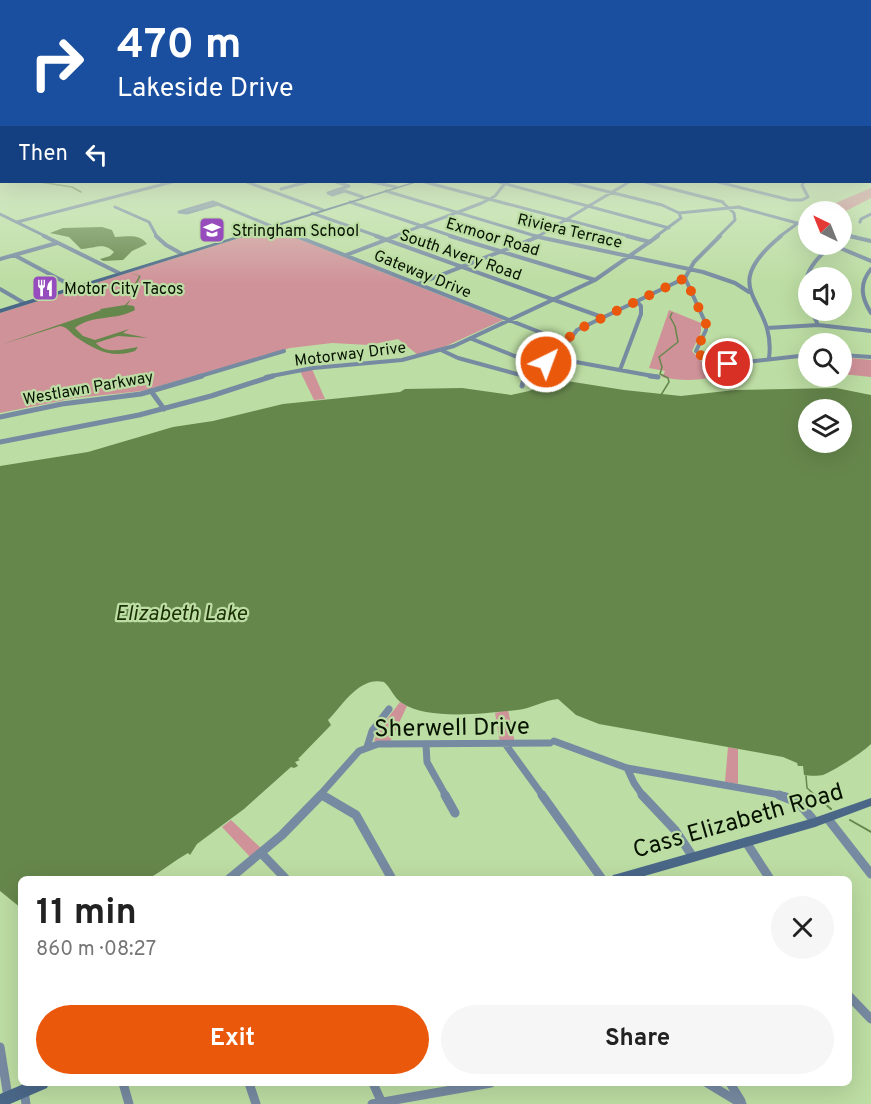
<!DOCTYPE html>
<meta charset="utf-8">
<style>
:root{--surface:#fff;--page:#f6f6f6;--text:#222;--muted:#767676;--accent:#ea580c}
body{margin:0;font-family:Overpass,sans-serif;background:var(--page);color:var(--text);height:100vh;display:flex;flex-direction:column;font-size:22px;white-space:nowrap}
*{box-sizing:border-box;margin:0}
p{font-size:20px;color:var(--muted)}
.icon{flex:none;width:33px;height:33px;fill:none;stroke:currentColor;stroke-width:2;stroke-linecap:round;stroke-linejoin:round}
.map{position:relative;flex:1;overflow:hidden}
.details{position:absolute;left:18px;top:876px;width:834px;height:210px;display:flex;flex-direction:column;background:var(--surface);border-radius:9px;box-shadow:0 6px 24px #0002}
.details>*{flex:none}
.hud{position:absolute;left:0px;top:0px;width:872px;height:183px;box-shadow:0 6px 24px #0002;background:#1a4fa0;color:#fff;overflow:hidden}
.needle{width:39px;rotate:317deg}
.fabs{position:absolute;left:798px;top:201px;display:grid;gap:12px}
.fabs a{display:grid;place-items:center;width:54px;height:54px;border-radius:50%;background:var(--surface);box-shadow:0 6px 24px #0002;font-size:30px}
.pin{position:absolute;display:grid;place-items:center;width:51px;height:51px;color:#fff;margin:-26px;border:3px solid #fff;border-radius:50%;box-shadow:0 2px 6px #0007}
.me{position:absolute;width:66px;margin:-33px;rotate:42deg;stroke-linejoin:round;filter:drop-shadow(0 0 4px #0008)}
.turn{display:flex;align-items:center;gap:21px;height:126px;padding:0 18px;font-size:27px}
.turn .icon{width:78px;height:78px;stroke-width:2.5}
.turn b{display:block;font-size:42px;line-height:51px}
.then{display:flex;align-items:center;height:57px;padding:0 18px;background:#0003;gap:12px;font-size:22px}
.round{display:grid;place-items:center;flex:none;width:63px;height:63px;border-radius:32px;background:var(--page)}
.overview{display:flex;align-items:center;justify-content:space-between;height:102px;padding:0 18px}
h1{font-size:36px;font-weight:700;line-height:45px}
.button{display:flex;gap:12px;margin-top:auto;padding:12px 18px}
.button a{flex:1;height:69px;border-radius:36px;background:var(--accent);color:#fff;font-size:24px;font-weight:700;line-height:69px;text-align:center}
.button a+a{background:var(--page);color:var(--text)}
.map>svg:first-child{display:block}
</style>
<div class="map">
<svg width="871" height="1104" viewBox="0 0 871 1104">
<rect width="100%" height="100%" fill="#bcdda3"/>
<!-- green -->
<path fill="#d09299" d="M871,188V198L842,213L817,211Z
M271,228L503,320L433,352L418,355L398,339L369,345L332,343L290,348L142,391L75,398L0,413V313Z
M669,310L701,323V332L692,351L702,362L726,366L729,371C709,381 684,382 662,377L665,371L649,368Z
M842,357L871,360V377L842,374Z
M312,369L325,399L314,400L300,371Z
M400,702L407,706L390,742L374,741L378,731Z
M508,710L515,743H500L495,713Z
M728,747L738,749V784L725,782Z
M231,820L263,850L252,859L222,827Z"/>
<!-- water -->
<path fill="#66874c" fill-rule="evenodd" d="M102,227L112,230L115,237C127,237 139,233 147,244L132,251L123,260L103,261L100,259L110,256L114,252C103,242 98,248 81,249L69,237L50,233L63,228Z
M131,273L141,276C135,285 134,297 127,305L134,306L135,310C116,321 93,314 75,328L83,336L95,340L129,329L123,333L148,338L118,336L96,343C106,355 124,349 138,347L135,351C112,359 95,350 76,337C69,332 69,328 60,326L0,345L93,313L101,310L100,309L125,305L131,299L132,289L139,276Z
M551,381H567L624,390L681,396L735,390L836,388L871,395V744C862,753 835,770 823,775C819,776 809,776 804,775L803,766H798L797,763L783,757L599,724L576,715L558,699C544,700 531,709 517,710C487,713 428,721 402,703C394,698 391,688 384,682C359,676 343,705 328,720L331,725L298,759L300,760L295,762L298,766L294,768L291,767L244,809L197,844L190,855L188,853C174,861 162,871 148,879H21V908L0,891V466L88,452L173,427L213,421L283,404L400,392L405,389L462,388L511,395L529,391ZM808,410H842V442H808Z"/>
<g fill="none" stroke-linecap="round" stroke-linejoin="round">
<!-- stream-far1 -->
<path stroke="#66874c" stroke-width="1.5" d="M40,182L72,187L81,192
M661,395L669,382L668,378L660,374L662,367L659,357L678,342L675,326L670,317L672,313
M806,776L807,788L816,796"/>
<!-- stream -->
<path stroke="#66874c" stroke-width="2" d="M815,795L831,809
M850,820L871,832"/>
<!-- street-far4 -->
<path stroke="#768aa1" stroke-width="3" d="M247,182L323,210
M336,182L349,186L328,193L332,195L344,191
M372,182L396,187
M425,182L632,237
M499,182L669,228
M569,182L662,205L679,213
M645,182L723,202
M718,182L790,200H802L808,197L802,185L804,182
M281,189L307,182
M342,190L363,197
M386,191L539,237
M213,202L218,204L187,213L179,212Z
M350,202L455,237
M218,204L271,226
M115,207L149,222L157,237
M738,207L808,226
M312,213L380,237
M0,214L47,237
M17,222L172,182
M860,222L861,219L871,214
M271,226L300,237
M842,234L856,237
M392,237L482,203L495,196L506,182
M537,237L629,182
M655,237L681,218L679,213L739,207
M718,237L735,220L734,213L721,201
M779,237L798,223"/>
<!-- street-far3 -->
<path stroke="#768aa1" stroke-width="4" d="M44,236L119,273
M156,236L166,245L182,254
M296,236L565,342
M376,236L602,317
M450,236L595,280
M534,236L703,272L735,283L749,292
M627,236L650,242
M720,236L694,262L685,278L706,324V330L696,351L707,360L728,364L808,355
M849,236L871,241
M833,245L871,261
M14,255L74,287
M346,255L396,236
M0,259L57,243
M871,269C859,284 861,297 871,313
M418,284L540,236
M0,289L24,303
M808,304C799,277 813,261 833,244
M811,310L818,325
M767,328L818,325L871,331
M472,339L540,366
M441,350L458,358L524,376
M842,355L871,357
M554,358L658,377
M769,358C777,298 713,292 781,236
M620,370L641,314V306L636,301
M197,377L284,351
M266,377L313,368L402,360L454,346L595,280L658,236
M524,377L560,353L577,330L685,278"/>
<!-- street-far2 -->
<path stroke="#768aa1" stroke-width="5" d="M650,376L658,377
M522,386L525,376
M151,391L164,409
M0,417L62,404L141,394L202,376
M0,442L139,415L211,396L273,376"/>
<!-- street-far1 -->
<path stroke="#768aa1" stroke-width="7" d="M554,741L627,768L786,796
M426,745L427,762L446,796
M506,745L543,796
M367,747L372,731L389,709
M627,768L634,783L643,796
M322,795L324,796
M319,796L359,751L378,744L550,743"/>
<!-- street -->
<path stroke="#768aa1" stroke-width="9" d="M322,795L356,815L392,879
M445,795L455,813
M542,795L602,879
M642,795L675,830L693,857
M779,795L799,803L815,822
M828,819L871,874
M746,842L770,879
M262,854L286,879
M229,879L282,835L321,795
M849,996L871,1019
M0,1047L8,1097
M123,1083L129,1104
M249,1083L256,1104
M373,1083L381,1101
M707,1083L742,1104
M730,1083L741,1101
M24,1091L26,1104
M372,1104L491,1083"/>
<!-- secondary -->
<path fill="#4a6788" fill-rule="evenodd" d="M870,169H871V172H870Z
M413,182H418L0,313V309Z
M871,798V806L815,827L634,879H611L613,875L617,874L814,818Z
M26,1083H49L47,1088L10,1104H0V1094Z"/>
</g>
<!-- sky -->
<linearGradient id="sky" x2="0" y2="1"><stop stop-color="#74a2aa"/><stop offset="0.45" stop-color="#e1f0d6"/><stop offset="1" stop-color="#e1f0d6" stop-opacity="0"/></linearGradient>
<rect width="871" height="284" fill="url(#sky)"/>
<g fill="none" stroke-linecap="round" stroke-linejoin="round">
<!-- route -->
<path stroke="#ea580c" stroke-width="10" stroke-dasharray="0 18" d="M546,362C552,359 559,356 563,350C568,341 568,336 577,330L685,278L706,324V330L696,351L706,360L728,364"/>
</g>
<!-- icons -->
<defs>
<symbol id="school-square" viewBox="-11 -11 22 22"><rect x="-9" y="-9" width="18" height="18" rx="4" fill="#974cbe" stroke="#bcdda3"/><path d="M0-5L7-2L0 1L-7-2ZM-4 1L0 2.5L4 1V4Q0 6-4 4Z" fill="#fff"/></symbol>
<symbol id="restaurant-square" viewBox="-11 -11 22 22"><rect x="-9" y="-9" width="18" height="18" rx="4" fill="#974cbe" stroke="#bcdda3"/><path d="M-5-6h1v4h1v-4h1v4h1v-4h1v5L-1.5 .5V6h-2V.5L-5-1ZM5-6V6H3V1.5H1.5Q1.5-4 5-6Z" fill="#fff"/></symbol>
</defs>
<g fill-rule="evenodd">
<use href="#school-square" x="197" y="215" width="30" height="30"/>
<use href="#restaurant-square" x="30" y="273" width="30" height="30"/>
</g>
<g text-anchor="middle" stroke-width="4.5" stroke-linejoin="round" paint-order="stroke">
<!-- far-poi labels -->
<g font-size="16" fill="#071201" stroke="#bcdda3" text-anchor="start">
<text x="232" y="236">Stringham School</text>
<text x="64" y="294">Motor City Tacos</text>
</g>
<!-- far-street labels -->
<g font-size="16" fill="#071201" stroke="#bcdda3">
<text transform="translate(570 230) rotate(13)" y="6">Riviera Terrace</text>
<text transform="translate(493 236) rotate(17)" y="6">Exmoor Road</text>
<text transform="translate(461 254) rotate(19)" y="6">South Avery Road</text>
<text transform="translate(423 273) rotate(22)" y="6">Gateway Drive</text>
<text transform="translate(350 353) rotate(-7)" y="6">Motorway Drive</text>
<text transform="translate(88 387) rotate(-10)" y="6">Westlawn Parkway</text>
</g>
<!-- water labels -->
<g font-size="21" font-style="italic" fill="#1b3104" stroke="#bcdda3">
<text x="181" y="620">Elizabeth Lake</text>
</g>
<!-- near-street labels -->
<g font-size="24" fill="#071201" stroke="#bcdda3">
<text transform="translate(452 727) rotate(-1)" y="8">Sherwell Drive</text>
<text transform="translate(738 820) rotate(-16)" y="8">Cass Elizabeth Road</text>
</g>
</g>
</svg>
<div class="fabs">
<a><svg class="needle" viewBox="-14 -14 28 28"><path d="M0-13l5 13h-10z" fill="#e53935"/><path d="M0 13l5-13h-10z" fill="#767676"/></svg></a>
<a><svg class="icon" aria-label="sound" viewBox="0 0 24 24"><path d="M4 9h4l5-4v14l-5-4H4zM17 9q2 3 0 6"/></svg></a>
<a><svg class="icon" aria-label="search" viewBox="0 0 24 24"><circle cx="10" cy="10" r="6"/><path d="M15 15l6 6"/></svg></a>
<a><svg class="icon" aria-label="layers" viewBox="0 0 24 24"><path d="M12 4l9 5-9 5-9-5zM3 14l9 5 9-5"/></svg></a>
</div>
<div class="pin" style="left:728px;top:364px;background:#d93025"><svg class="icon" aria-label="arrive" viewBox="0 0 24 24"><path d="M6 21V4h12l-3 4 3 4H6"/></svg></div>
<svg class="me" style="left:546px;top:362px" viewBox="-20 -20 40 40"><circle r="17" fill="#ea580c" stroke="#fff" stroke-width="3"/><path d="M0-11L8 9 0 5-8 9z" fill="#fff"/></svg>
<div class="hud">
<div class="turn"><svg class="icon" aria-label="right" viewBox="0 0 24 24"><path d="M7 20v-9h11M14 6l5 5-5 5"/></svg><div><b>470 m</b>Lakeside Drive</div></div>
<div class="then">Then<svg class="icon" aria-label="left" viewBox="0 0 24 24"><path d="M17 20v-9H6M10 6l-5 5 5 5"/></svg></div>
</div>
<section class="details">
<div class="overview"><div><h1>11 min</h1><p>860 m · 08:27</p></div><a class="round"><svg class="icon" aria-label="close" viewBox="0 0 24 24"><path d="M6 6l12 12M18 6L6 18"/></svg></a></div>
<div class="button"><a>Exit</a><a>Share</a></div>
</section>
</div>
